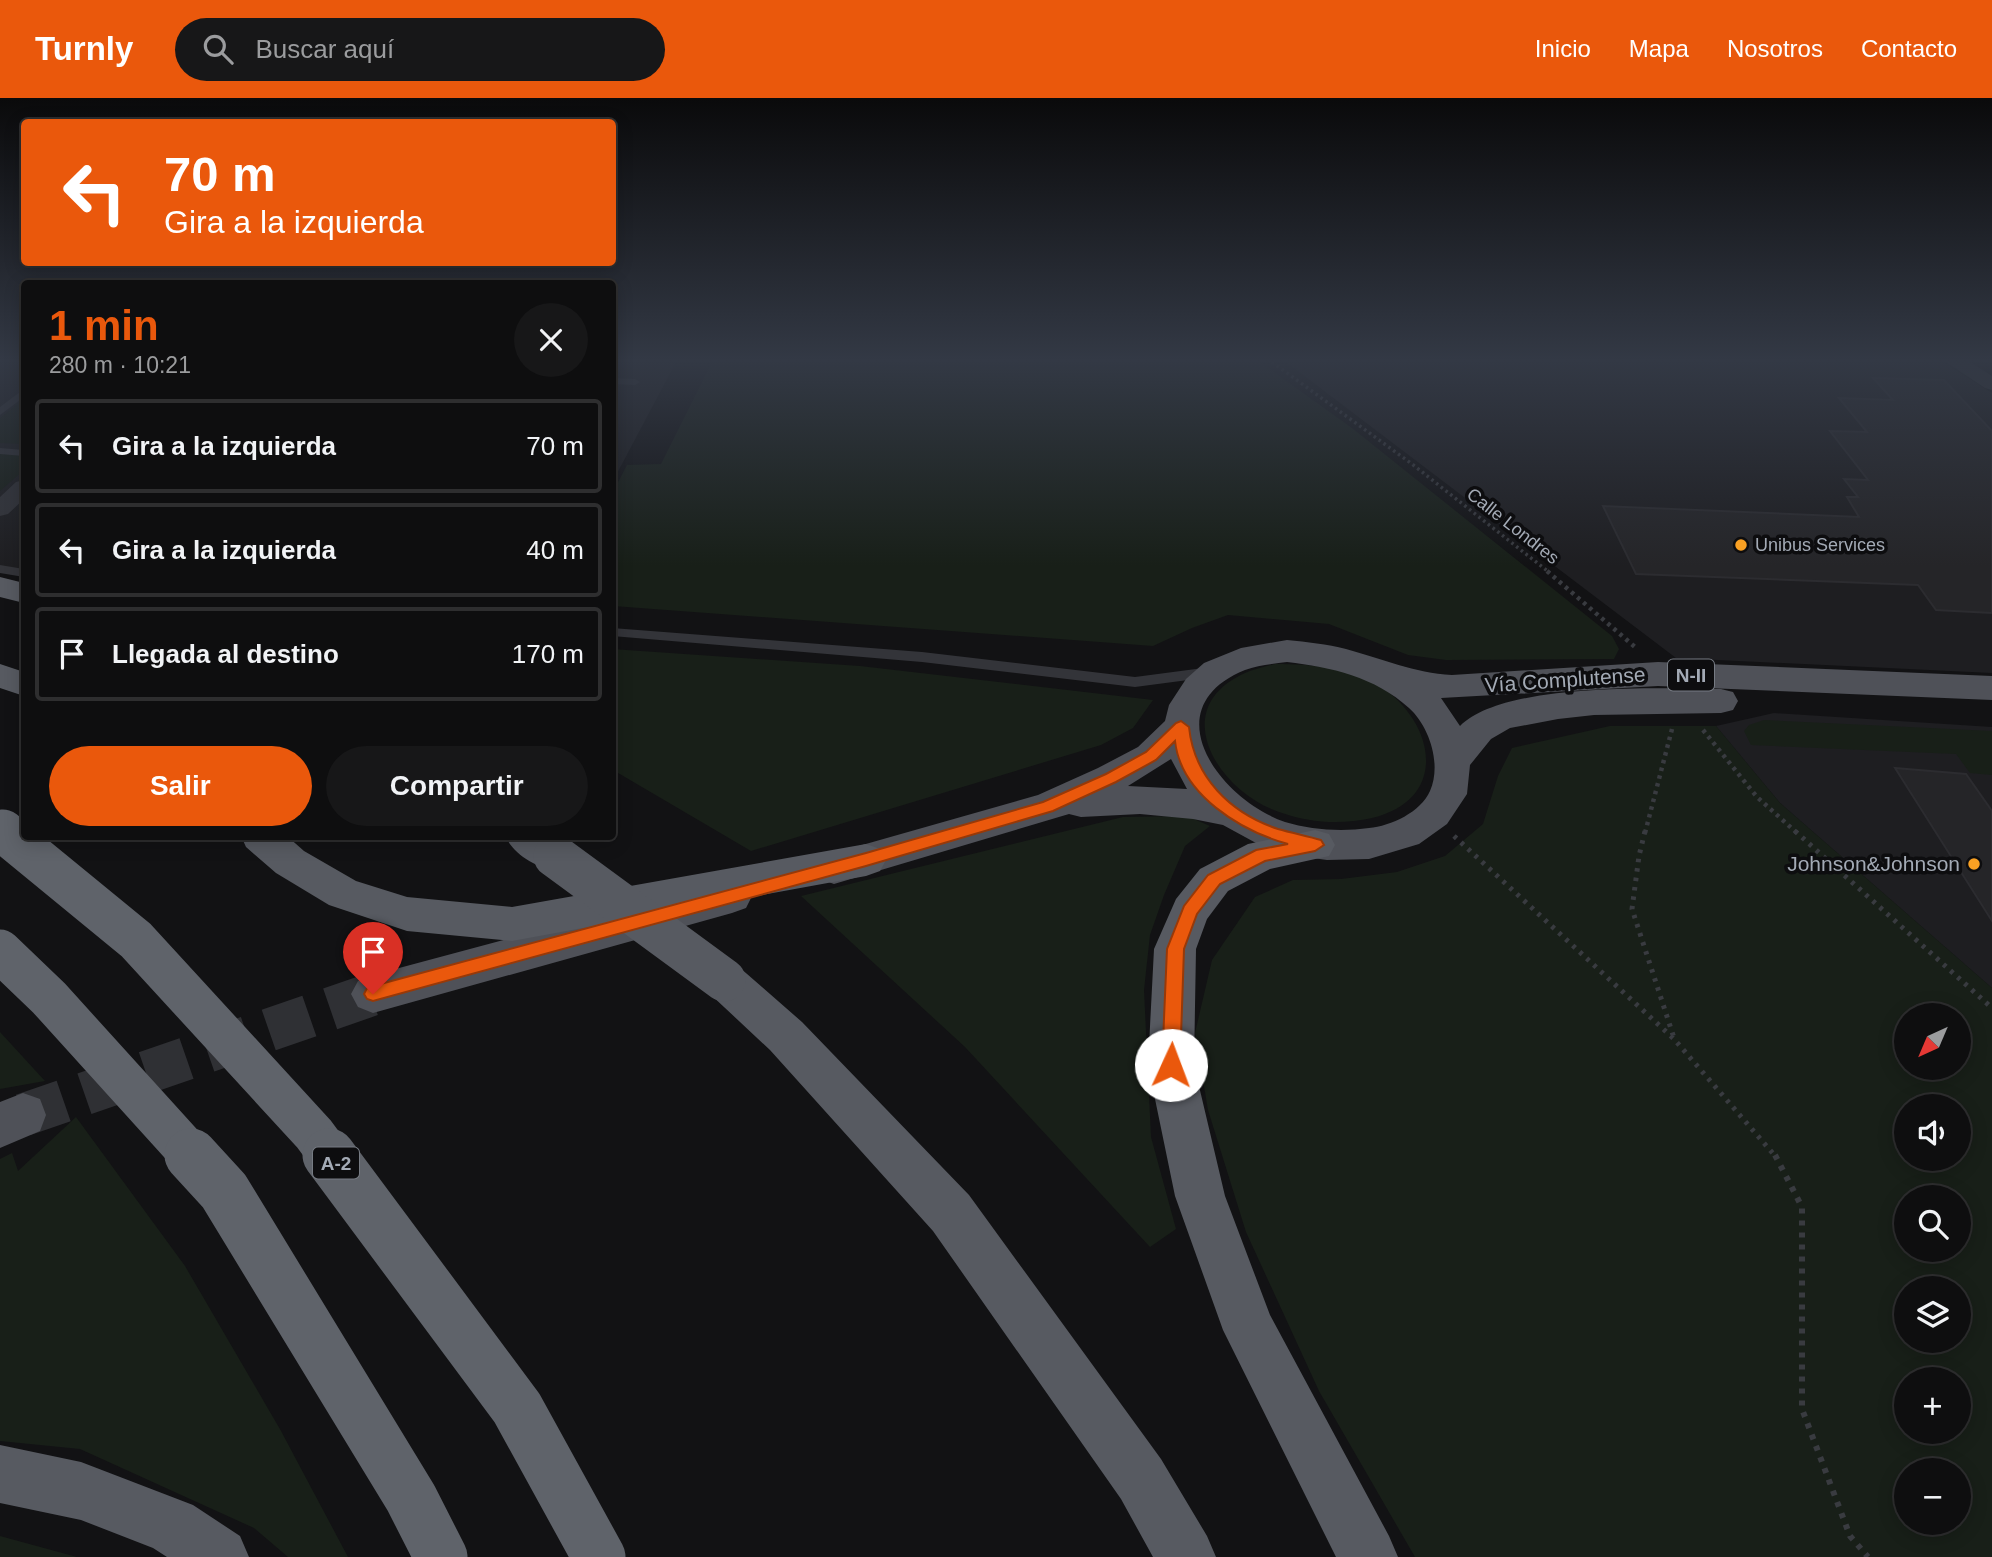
<!DOCTYPE html>
<html lang="es">
<meta charset="utf-8">
<style>
:root{--surface:#0e0e0f;--page:#171718;--text:#f1f3f6;--muted:#9b9c9e;--line:#2e2e2f;--accent:#ea580c}
body{margin:0;font-family:Arial,sans-serif;background:var(--page);color:var(--text);height:100vh;display:flex;flex-direction:column;font-size:26px;white-space:nowrap}
*{box-sizing:border-box;margin:0}
p{font-size:23px;color:var(--muted)}
.icon{flex:none;width:38px;height:38px;fill:none;stroke:currentColor;stroke-width:2;stroke-linecap:round;stroke-linejoin:round}
.map{position:relative;flex:1;overflow:hidden}
.drawer{position:absolute;left:21px;top:182px;width:595px;height:560px;display:flex;flex-direction:column;background:var(--surface);border-radius:7px;box-shadow:0 4px 18px #0003,0 0 0 2px var(--line)}
.drawer>*{flex:none}
.banner{position:absolute;left:21px;top:21px;width:595px;height:147px;border-radius:7px;box-shadow:0 4px 18px #0003,0 0 0 2px var(--line);background:#ea580c;color:#fff;overflow:hidden}
.needle{width:46px;rotate:224deg}
.tools{position:absolute;left:1894px;top:905px;display:grid;gap:14px}
.tools a{display:grid;place-items:center;width:77px;height:77px;border-radius:50%;background:var(--surface);box-shadow:0 4px 18px #0003,0 0 0 2px var(--line);font-size:35px}
.pin{position:absolute;display:grid;place-items:center;width:60px;height:60px;color:#fff;margin:-72px -30px;border-radius:50% 50% 50% 0;rotate:-45deg;box-shadow:0 0 7px #0007}
.pin .icon{rotate:45deg}
.me{position:absolute;width:77px;margin:-38px;rotate:2deg;stroke-linejoin:round;filter:drop-shadow(0 0 5px #0008)}
.turn{display:flex;align-items:center;gap:24px;height:147px;padding:0 28px;font-size:32px}
.turn .icon{width:91px;height:91px;stroke-width:2.5}
.turn b{display:block;font-size:49px;line-height:60px}
.round{display:grid;place-items:center;flex:none;width:74px;height:74px;border-radius:37px;background:var(--page)}
.summary{display:flex;align-items:center;justify-content:space-between;height:119px;padding:0 28px}
h1{font-size:42px;font-weight:700;line-height:52px;color:var(--accent)}
.action{display:flex;gap:14px;margin-top:auto;padding:14px 28px}
.action a{flex:1;height:80px;border-radius:42px;background:var(--accent);color:#fff;font-size:28px;font-weight:700;line-height:80px;text-align:center}
.action a+a{background:var(--page);color:var(--text)}
ul{padding:0;list-style:none}
li{display:flex;align-items:center;gap:21px;height:94px;margin:0 14px 10px;padding:0 14px;border:4px solid var(--line);border-radius:7px}
li div{flex:1}
li b{display:block;font-size:26px}
li em{font-style:normal}
header{display:flex;align-items:center;gap:42px;box-sizing:border-box;height:98px;padding:0 35px;background:var(--accent);color:#fff}
header strong{font-size:33px}
nav{display:flex;gap:38px;margin-inline-start:auto;font-size:24px}
.search{width:490px;height:63px;background:var(--page);display:flex;align-items:center;gap:18px;box-sizing:border-box;padding:0 24px;border-radius:38px;color:var(--muted);font-size:26px}
.map>svg:first-child{display:block}
</style>
<header>
<strong>Turnly</strong>
<div class="search"><svg class="icon" aria-label="search" viewBox="0 0 24 24"><circle cx="10" cy="10" r="6"/><path d="M15 15l6 6"/></svg>Buscar aquí</div>
<nav><a>Inicio</a><a>Mapa</a><a>Nosotros</a><a>Contacto</a></nav>
</header>
<div class="map">
<svg width="1992" height="1459" viewBox="0 0 1992 1459">
<rect width="100%" height="100%" fill="#121214"/>
<!-- built -->
<path fill="#1e1e21" d="M0,264H24V475L0,471Z
M612,264H676L613,383H612Z
M1286,264H1943L1992,295V575L1676,560Z
M1774,615L1992,629V890L1780,705L1716,628Z"/>
<!-- green -->
<path fill="#181f18" fill-rule="evenodd" d="M712,264H1260L1352,330L1612,538L1619,551L1614,561L1446,562L1408,557L1329,526L1228,517L1192,530L1153,548L613,508V394L627,367L661,366Z
M24,301V346L0,345V320Z
M0,356L24,357V372L0,393Z
M612,551L860,568L1153,602L1133,630L1101,647L751,753L613,672Z
M1275,566C1311,566 1346,569 1378,587C1435,622 1451,701 1372,720C1341,727 1310,725 1279,714C1219,694 1165,611 1245,575C1254,571 1265,569 1275,566Z
M1764,622L1992,633V677L1970,675L1956,656L1751,647L1744,633L1749,627Z
M1610,628H1716L1780,705L1992,890V1459H1415L1319,1293L1246,1134L1208,1012L1195,935L1212,862L1255,799L1293,782L1341,781L1397,774L1445,758L1483,726L1498,678L1512,650ZM1906,917H1958V970H1906ZM1906,1008H1958V1060H1906ZM1906,1099H1958V1152H1906ZM1906,1190H1958V1242H1906ZM1958,1281V1334H1906V1281ZM1958,1372V1424H1906V1372Z
M1187,718L1210,728L1185,748L1164,797L1150,837L1144,892L1151,1039L1176,1131L1150,1149L965,949L801,798L1123,719Z
M0,934L45,983L0,991Z
M76,1019L185,1168L281,1333L348,1459H288L254,1430L80,1351L0,1343V1061L12,1055L18,1073Z
M0,1438L77,1459H0Z"/>
<!-- building -->
<path fill="#252528" stroke="#2c2c30" stroke-width="2" d="M1873,280L1944,282L1992,333V515L1936,512L1918,487L1636,476L1603,408L1859,419L1847,399H1858L1844,381L1868,382L1830,333L1867,334L1839,300L1893,302Z
M1895,670L1966,676L1992,713V823Z"/>
<g fill="none" stroke-linecap="round" stroke-linejoin="round">
<!-- primary-tunnel -->
<path stroke="#2f3034" stroke-width="43" stroke-dasharray="43 22" stroke-linecap="butt" d="M23,1017L373,896"/>
<!-- path-far3 -->
<path stroke="#393b40" stroke-width="3.5" stroke-dasharray="2.5 3.5" stroke-linecap="butt" d="M1272,264L1412,366L1550,475"/>
<!-- path-far2 -->
<path stroke="#393b40" stroke-width="4.5" stroke-dasharray="3.5 4.5" stroke-linecap="butt" d="M1547,473L1635,549
M1703,632L1757,699L1797,735
M1645,735L1672,631"/>
<!-- path-far1 -->
<path stroke="#393b40" stroke-width="5" stroke-dasharray="3.5 6" stroke-linecap="butt" d="M1645,733L1639,758L1632,811L1674,940
M1795,733L1992,910
M1454,738L1674,941L1776,1059"/>
<!-- path -->
<path stroke="#393b40" stroke-width="6" stroke-dasharray="5 7" stroke-linecap="butt" d="M1775,1057L1802,1109V1311L1850,1438L1868,1459"/>
<!-- service -->
<path fill="#333439" fill-rule="evenodd" d="M612,280L635,281L640,284L635,287L612,286Z
M24,291V299L0,317V309Z
M0,350L24,352V358L0,356Z
M0,467L24,471V479L0,475Z
M612,530L922,554L1135,579L1211,569L1218,574L1211,579L1135,589L922,564L612,538Z"/>
<!-- minor -->
<path fill="#333439" fill-rule="evenodd" d="M1946,264H1970L1992,278V292L1985,290Z
M24,382V401L8,416L0,418V399L16,384Z"/>
<!-- primary -->
<path fill="#4f5158" fill-rule="evenodd" d="M1287,542C1307,544 1327,546 1346,551C1383,561 1414,575 1452,577L1658,564L1992,578V602L1658,588L1441,600L1460,628C1503,584 1660,590 1721,591L1733,594L1738,603L1733,612L1721,615L1594,617L1558,621L1510,630L1491,641L1470,667L1467,696L1447,726L1419,746L1369,761L1327,762L1298,758L1256,745L1223,727L1193,721L1140,716L1081,719L1069,716L834,786L820,781L814,770L820,759L1038,697L1098,670L1138,649L1165,623L1169,607L1186,581L1204,565L1241,550ZM1287,564C1331,569 1375,579 1409,610C1429,628 1442,666 1430,693C1421,714 1391,728 1369,730C1342,734 1311,732 1285,724C1219,701 1152,610 1245,572C1258,567 1273,566 1287,564ZM1171,661L1187,691L1128,688Z
M732,781L746,786L752,798L746,810L732,815L373,915L358,909L351,896L358,883L373,877Z
M23,995L40,1001L46,1017L40,1033L0,1050V1004Z"/>
<!-- trunk -->
<path fill="#575a61" fill-rule="evenodd" d="M0,479L24,485V505L0,499Z
M0,566L24,574V598L0,590Z
M1315,732L1329,736L1335,747L1329,758L1270,771L1228,793L1207,821L1196,851L1194,967L1225,1098L1270,1217L1389,1438L1398,1459H1336L1223,1232L1175,1098L1148,967L1154,851L1176,801L1200,771L1248,746Z
M241,738H287L304,753L356,783L407,799L512,809L866,746L880,751L886,762L880,773L866,778L512,843L407,833L329,807L276,775L246,749Z
M505,738C532,738 560,730 575,758L569,769C546,777 516,760 505,738Z
M724,863L739,869L802,924L969,1097L1161,1361L1207,1438L1216,1459H1153L1121,1401L933,1133L770,952L709,895L703,882L709,869Z
M0,1347L81,1364L193,1407L240,1438L249,1459H167L153,1450L81,1422L0,1405Z"/>
<!-- trunk-bridge -->
<path stroke="#575a61" stroke-width="43" d="M555,758L724,882"/>
<!-- motorway-bridge-far2 -->
<path stroke="#5f636a" stroke-width="35" d="M0,731L5,735"/>
<!-- motorway-bridge-far1 -->
<path stroke="#5f636a" stroke-width="43" d="M3,733L136,842L314,1036L331,1059
M0,853L49,900L193,1059"/>
<!-- motorway-bridge -->
<path stroke="#5f636a" stroke-width="53" d="M191,1057L224,1093L411,1400L441,1459
M329,1057L517,1310L599,1459"/>
</g>
<!-- sky -->
<linearGradient id="sky" x2="0" y2="1"><stop stop-color="#0a0a0b"/><stop offset="0.56" stop-color="#333945"/><stop offset="1" stop-color="#333945" stop-opacity="0"/></linearGradient>
<rect width="1992" height="468" fill="url(#sky)"/>
<!-- route -->
<path fill="#ea580c" stroke="#983908" stroke-width="2" d="M1181,623L1189,629C1194,679 1230,715 1278,731C1292,735 1307,738 1321,742L1324,747L1315,753L1265,763L1220,786L1197,816L1184,851L1180,967L1178,973L1171,975L1164,973L1162,967L1167,851L1184,808L1208,777L1256,752L1288,746C1241,733 1181,697 1175,643L1156,662L1116,684L1053,713L866,768L373,903L367,901L364,896L367,890L373,888L866,755L1043,704L1106,676L1146,654L1176,625Z"/>
<!-- markers -->
<g fill="#faa123" stroke="#0d0d0f" stroke-width="2.5">
<circle cx="1741" cy="447" r="7"/>
<circle cx="1974" cy="766" r="7"/>
</g>
<g text-anchor="middle" stroke-width="7" stroke-linejoin="round" paint-order="stroke">
<!-- far-street labels -->
<g font-size="18" fill="#a3aab5" stroke="#0d0d0f">
<text transform="translate(1513 428) rotate(38)" y="6">Calle Londres</text>
</g>
<!-- far-poi labels -->
<g font-size="18" fill="#a3aab5" stroke="#0d0d0f" text-anchor="start">
<text x="1755" y="453">Unibus Services</text>
</g>
<!-- shield labels -->
<g fill="#0d0d0f" stroke="#767b83" stroke-width="2">
<rect x="1668" y="561.5" width="46" height="31" rx="5"/>
<rect x="313" y="1049.5" width="46" height="31" rx="5"/>
</g>
<g font-size="19" font-weight="bold" fill="#a3aab5">
<text x="1691" y="584">N-II</text>
<text x="336" y="1072">A-2</text>
</g>
<!-- street labels -->
<g font-size="21" fill="#a3aab5" stroke="#0d0d0f">
<text transform="translate(1565 582) rotate(-4)" y="7">Vía Complutense</text>
</g>
<!-- poi labels -->
<g font-size="21" fill="#a3aab5" stroke="#0d0d0f" text-anchor="end">
<text x="1960" y="773">Johnson&amp;Johnson</text>
</g>
</g>
</svg>
<div class="tools">
<a><svg class="needle" viewBox="-14 -14 28 28"><path d="M0-13l5 13h-10z" fill="#e53935"/><path d="M0 13l5-13h-10z" fill="#9b9c9e"/></svg></a>
<a><svg class="icon" aria-label="sound" viewBox="0 0 24 24"><path d="M4 9h4l5-4v14l-5-4H4zM17 9q2 3 0 6"/></svg></a>
<a><svg class="icon" aria-label="search" viewBox="0 0 24 24"><circle cx="10" cy="10" r="6"/><path d="M15 15l6 6"/></svg></a>
<a><svg class="icon" aria-label="layers" viewBox="0 0 24 24"><path d="M12 4l9 5-9 5-9-5zM3 14l9 5 9-5"/></svg></a>
<a>+</a>
<a>−</a>
</div>
<div class="pin" style="left:373px;top:896px;background:#d93025"><svg class="icon" aria-label="arrive" viewBox="0 0 24 24"><path d="M6 21V4h12l-3 4 3 4H6"/></svg></div>
<svg class="me" style="left:1171px;top:967px" viewBox="-20 -20 40 40"><circle r="19" fill="#fff"/><path d="M0-13L10 11 0 6-10 11z" fill="#ea580c"/></svg>
<div class="banner">
<div class="turn"><svg class="icon" aria-label="left" viewBox="0 0 24 24"><path d="M17 20v-9H6M10 6l-5 5 5 5"/></svg><div><b>70 m</b>Gira a la izquierda</div></div>
</div>
<section class="drawer">
<div class="summary"><div><h1>1 min</h1><p>280 m · 10:21</p></div><a class="round"><svg class="icon" aria-label="close" viewBox="0 0 24 24"><path d="M6 6l12 12M18 6L6 18"/></svg></a></div>
<ul>
<li><svg class="icon" aria-label="left" viewBox="0 0 24 24"><path d="M17 20v-9H6M10 6l-5 5 5 5"/></svg><div><b>Gira a la izquierda</b></div><em>70 m</em></li>
<li><svg class="icon" aria-label="left" viewBox="0 0 24 24"><path d="M17 20v-9H6M10 6l-5 5 5 5"/></svg><div><b>Gira a la izquierda</b></div><em>40 m</em></li>
<li><svg class="icon" aria-label="arrive" viewBox="0 0 24 24"><path d="M6 21V4h12l-3 4 3 4H6"/></svg><div><b>Llegada al destino</b></div><em>170 m</em></li>
</ul>
<div class="action"><a>Salir</a><a>Compartir</a></div>
</section>
</div>
